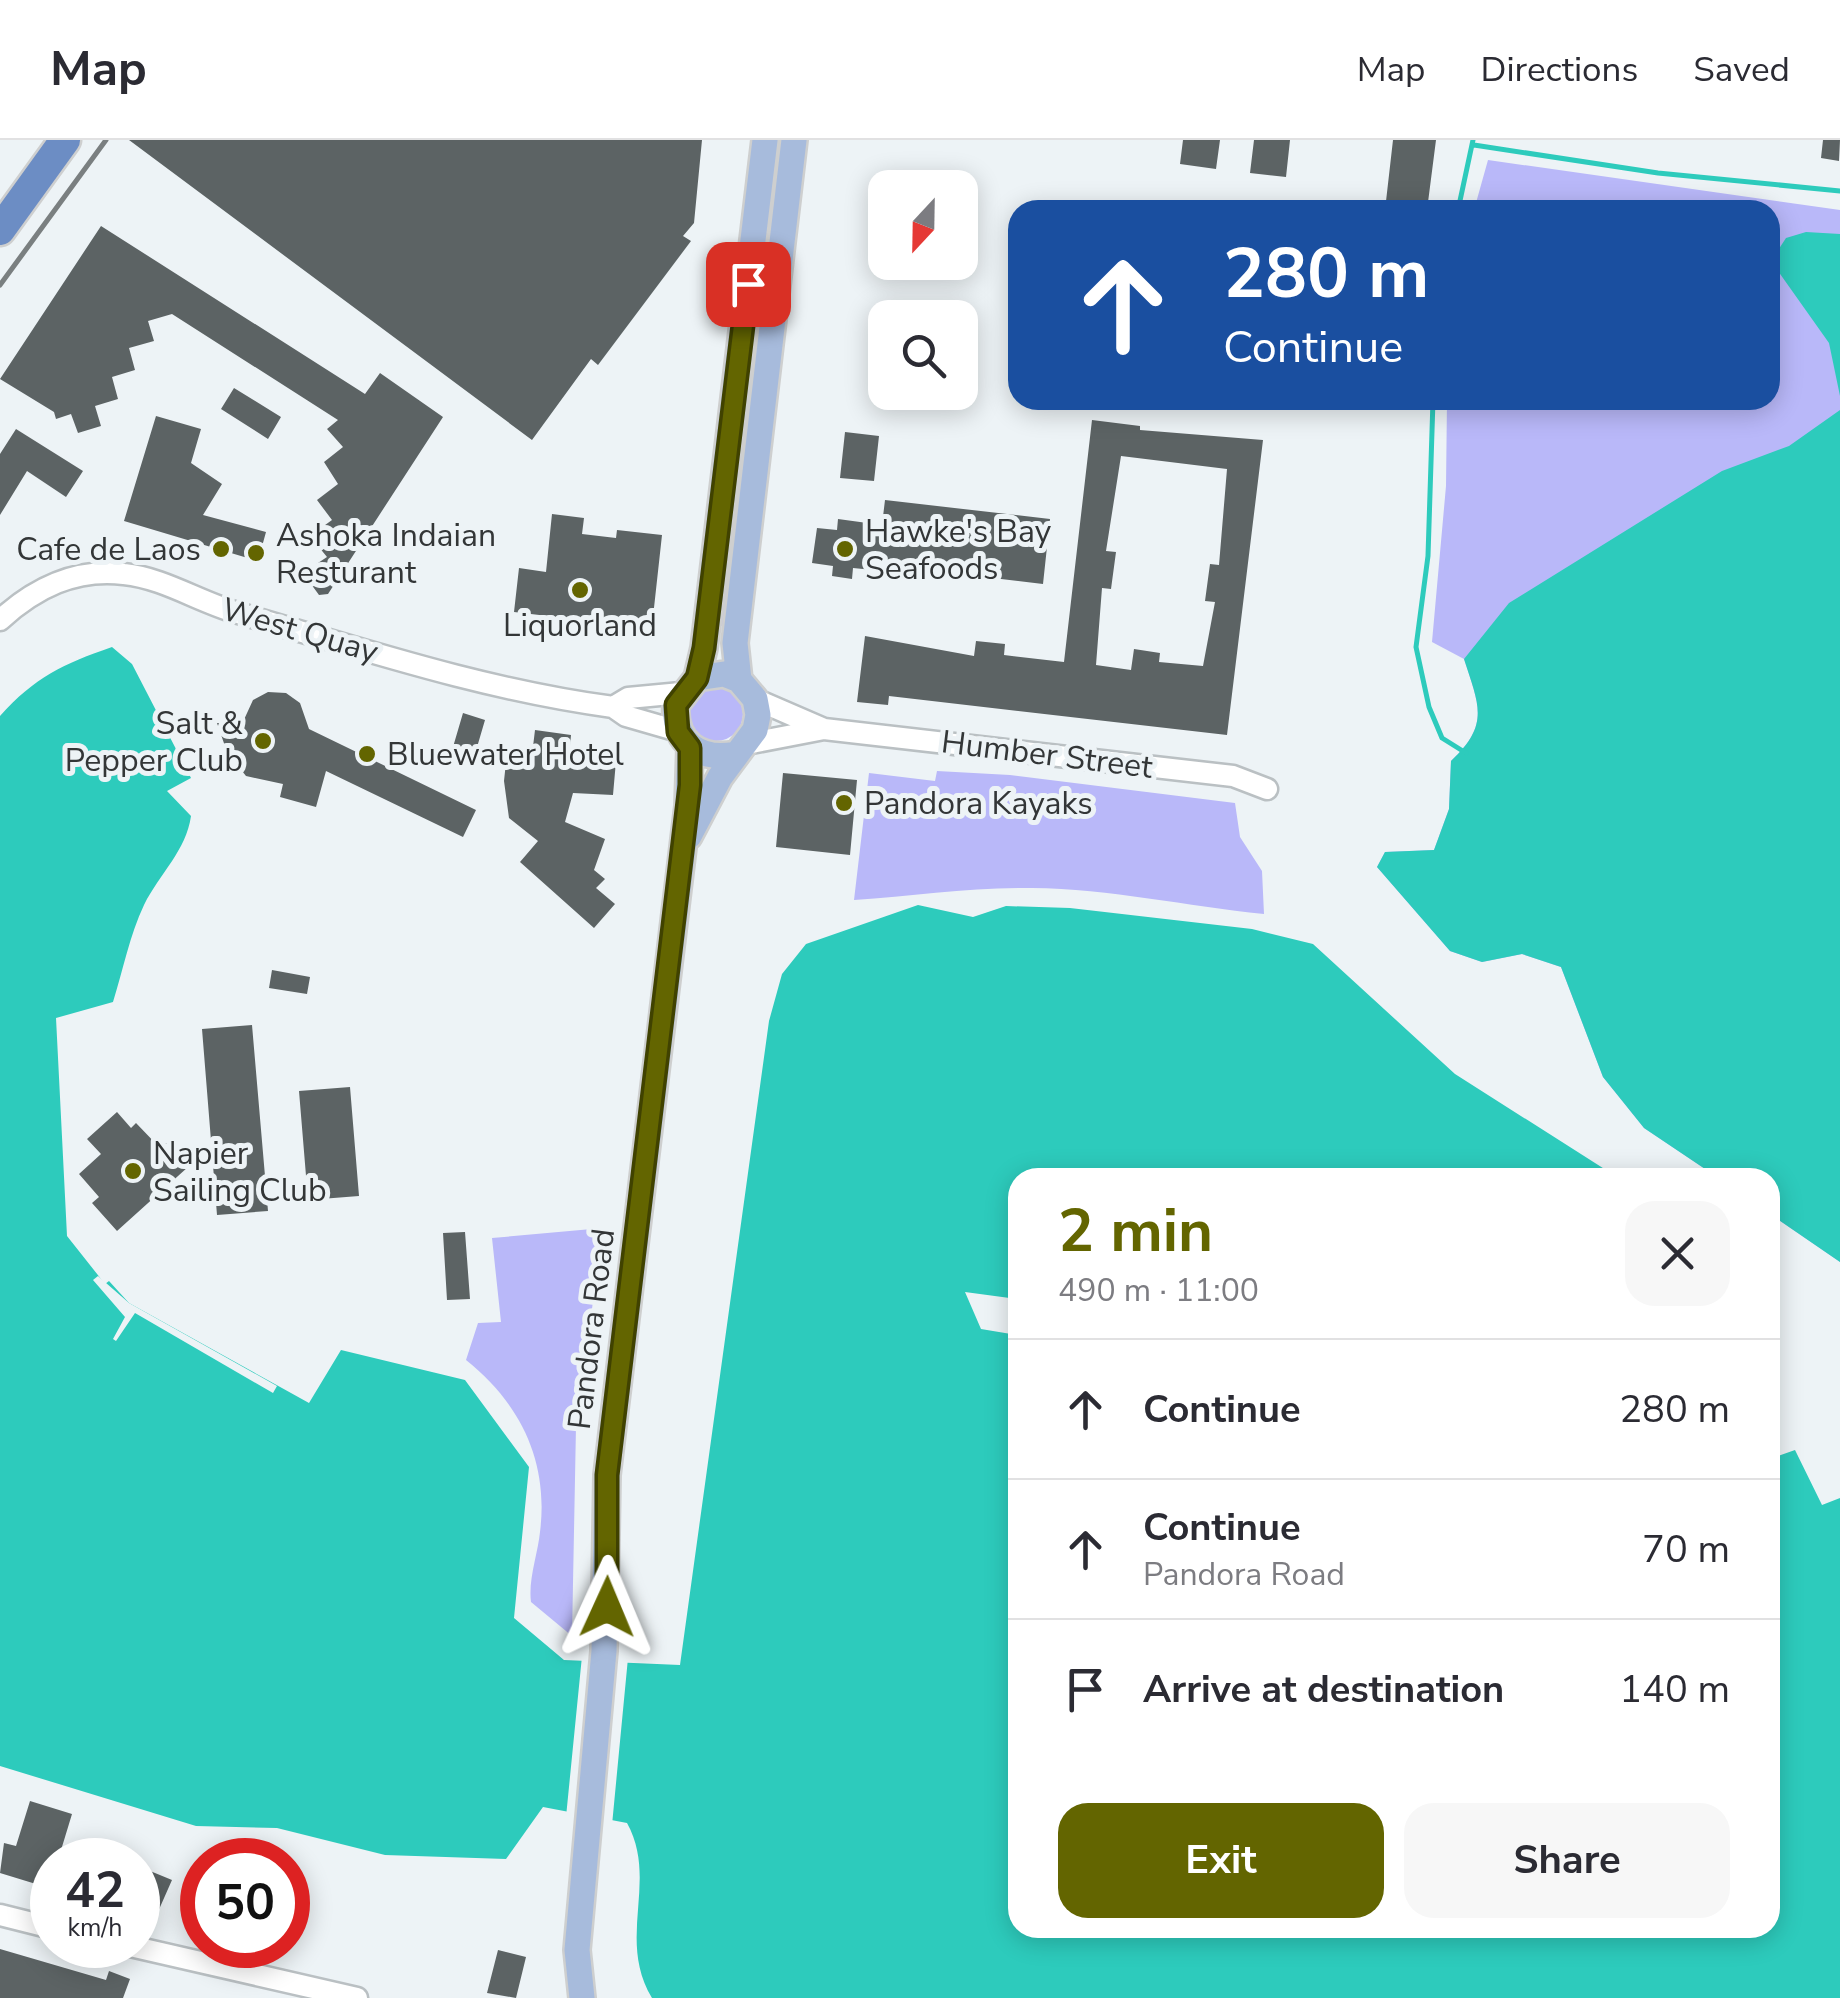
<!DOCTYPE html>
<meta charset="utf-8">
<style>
:root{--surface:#fff;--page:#f7f7f7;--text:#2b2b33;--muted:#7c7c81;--line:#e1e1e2;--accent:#636500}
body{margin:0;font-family:"Nunito Sans",sans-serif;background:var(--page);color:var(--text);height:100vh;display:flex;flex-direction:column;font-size:38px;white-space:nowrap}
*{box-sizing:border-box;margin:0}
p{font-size:32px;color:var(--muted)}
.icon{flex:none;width:55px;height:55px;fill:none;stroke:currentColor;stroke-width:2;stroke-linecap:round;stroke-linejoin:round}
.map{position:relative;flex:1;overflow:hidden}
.sheet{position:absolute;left:1008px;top:1028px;width:772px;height:770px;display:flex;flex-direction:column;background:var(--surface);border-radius:30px;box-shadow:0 5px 25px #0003}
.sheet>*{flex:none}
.top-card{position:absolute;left:1008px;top:60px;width:772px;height:210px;border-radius:30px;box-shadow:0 5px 25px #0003;background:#1a4fa0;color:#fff;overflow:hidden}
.needle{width:65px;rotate:202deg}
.controls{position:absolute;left:868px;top:30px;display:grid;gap:20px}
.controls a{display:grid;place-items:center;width:110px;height:110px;border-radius:20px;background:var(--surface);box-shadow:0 5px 25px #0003;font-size:50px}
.speed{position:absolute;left:30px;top:1698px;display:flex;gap:20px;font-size:50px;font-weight:700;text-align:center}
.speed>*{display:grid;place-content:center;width:130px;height:130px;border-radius:50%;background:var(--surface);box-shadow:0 5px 25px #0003;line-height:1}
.speed small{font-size:25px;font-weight:400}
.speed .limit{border:15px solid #d22;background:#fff;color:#111}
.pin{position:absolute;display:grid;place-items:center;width:85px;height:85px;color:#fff;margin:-42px;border-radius:20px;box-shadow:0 5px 15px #0006}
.me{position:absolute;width:110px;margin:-55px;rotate:1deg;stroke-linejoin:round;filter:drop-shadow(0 0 8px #0008)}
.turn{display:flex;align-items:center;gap:35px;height:210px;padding:0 50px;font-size:45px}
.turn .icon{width:130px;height:130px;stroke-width:2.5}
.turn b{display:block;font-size:70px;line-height:85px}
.round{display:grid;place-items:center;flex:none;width:105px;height:105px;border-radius:30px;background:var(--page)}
.headline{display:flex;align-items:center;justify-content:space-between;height:170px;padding:0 50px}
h1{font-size:60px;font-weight:700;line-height:75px;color:var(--accent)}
.primary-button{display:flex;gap:20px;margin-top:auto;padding:20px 50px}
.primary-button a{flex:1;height:115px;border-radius:30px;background:var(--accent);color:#fff;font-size:40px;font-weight:700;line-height:115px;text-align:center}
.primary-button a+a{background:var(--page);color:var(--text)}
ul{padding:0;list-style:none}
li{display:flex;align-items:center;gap:30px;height:140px;padding:0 50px;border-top:2px solid var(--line)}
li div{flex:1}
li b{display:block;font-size:38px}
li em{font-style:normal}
header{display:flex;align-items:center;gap:60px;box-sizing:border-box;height:140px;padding:0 50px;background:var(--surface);border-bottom:2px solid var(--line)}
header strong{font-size:48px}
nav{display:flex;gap:55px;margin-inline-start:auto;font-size:35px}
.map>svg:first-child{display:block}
</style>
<header>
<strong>Map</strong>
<nav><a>Map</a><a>Directions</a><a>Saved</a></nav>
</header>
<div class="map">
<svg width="1840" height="1858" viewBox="0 0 1840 1858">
<rect width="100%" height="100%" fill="#edf3f6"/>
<!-- green -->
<path fill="#b9b8f9" d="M772,0H787L729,486H716Z
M1488,20L1840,70V1122L1770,1074V1038L1717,1037L1644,988L1603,937L1561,827L1522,814L1482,822L1450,811L1377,727L1385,712L1434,710L1449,669L1451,621C1490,584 1479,566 1464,519L1432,502L1446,346L1447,260H1770V70H1474Z
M689 574a27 27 0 1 1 54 0a27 27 0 1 1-54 0Z
M937,631L1010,635L1235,663L1240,697L1262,731L1264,774C1187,766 1110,749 1032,748C973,747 913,756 854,760L869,633L935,641Z
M603,1088L576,1286L572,1496L531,1462C528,1440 538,1413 540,1392C549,1321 520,1263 466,1220L478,1183L501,1182L492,1098Z"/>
<!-- water -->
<path fill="#2dcbbc" d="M1806,92L1840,94V256L1829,203L1771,121L1786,98Z
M1840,270V1122L1770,1074V1038L1717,1037L1644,988L1603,937L1561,827L1522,814L1482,822L1450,811L1377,727L1385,712L1434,710L1449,669L1451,621C1490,584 1479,566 1464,519L1509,463L1722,331L1789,306Z
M112,507L132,524L191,638L167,651L191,676C186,711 160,733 144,765C130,794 123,830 113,862L56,878L67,1096L105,1144L109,1141L129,1163L309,1263L341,1210L465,1240L529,1327L514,1478L564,1520L680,1525L769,881L782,834L806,804L918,765L973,777L1006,766L1070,768L1252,789L1313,804L1455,934L1617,1037L1018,1038L1017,1159L965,1152L981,1189L1017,1195L1018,1788H1770V1319L1795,1310L1822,1365L1840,1358V1858H652C616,1798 659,1741 627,1683L543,1667L506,1719L385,1715L277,1688L196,1686L0,1626V576C35,537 63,524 112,507Z"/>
<!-- pier -->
<path fill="#edf3f6" d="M98,1136L129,1163L277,1246L273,1253L135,1173L116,1201L113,1199L125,1177L93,1140Z
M582,1516L628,1518L612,1685L566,1677Z"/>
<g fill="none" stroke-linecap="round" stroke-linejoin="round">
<!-- stream -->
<path stroke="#2dcbbc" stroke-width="5" d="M1474,5L1658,33L1840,51
M1458,70L1473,0
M1433,260L1428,416L1416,507L1429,567L1442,598L1466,613"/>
</g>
<!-- building -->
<path fill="#5c6364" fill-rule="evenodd" d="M129,0H702L694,83L683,96L691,101L598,225L591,219L532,300Z
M1183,0H1220L1216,29L1180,24Z
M1254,0H1290L1286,37L1250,33Z
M1393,0H1436L1427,70H1385Z
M1823,0H1840L1839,21L1821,18Z
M101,86L365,254L380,233L443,277L328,454L319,455L303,433L327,417L310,396L332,380L317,360L338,344L324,322L343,307L327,289L338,280L172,174L148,181L154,201L129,208L135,230L112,237L118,259L95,266L101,286L78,293L71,274L56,279L54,272L0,239Z
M234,248L281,277L268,299L221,269Z
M156,276L201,289L191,323L222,344L203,375L266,392L258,421L124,381Z
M1092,280L1140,286V290L1263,300L1227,595L889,556L888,565L857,562L865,496L974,516L976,501L1005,504L1004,515L1064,522ZM1121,316L1227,329L1219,425L1210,424L1205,461L1215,462L1203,526L1159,522L1160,513L1134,509L1131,530L1096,525L1102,448L1111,449L1116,412L1106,411Z
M16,289L83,331L66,357L27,331L0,375V314Z
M845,292L879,296L874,341L840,338Z
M885,360L1050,379L1043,444L874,424L873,430L853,428L852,439L832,436L833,426L812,423L817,388L837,390L838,379L882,385Z
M552,374L584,378L582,394L616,398L617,390L662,395L651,495L589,488L590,481L514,472L519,428L546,432Z
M268,552L286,553L300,563L309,589L476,670L463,697L326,631L316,667L280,657L283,644L246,636L227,612L217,583L242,584L253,560Z
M463,573L485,580L475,614L453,607Z
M535,590L571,595L569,617L616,621L613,655L573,653L565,682L605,699L594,730L605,739L596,748L615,764L594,788L520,722L538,701L509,678L504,641L507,613L532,615Z
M783,633L857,640L850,715L776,707Z
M272,830L310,837L307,854L269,848Z
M252,885L268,1071L217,1075L202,889Z
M350,947L359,1056L308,1060L299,951Z
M117,972L131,988L136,983L160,1008L166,1003L188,1027L117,1091L92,1063L99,1057L79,1034L101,1014L87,999Z
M465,1092L470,1159L447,1160L443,1093Z
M30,1661L72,1674L58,1720H52L49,1748L0,1733L4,1703L16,1706Z
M138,1726L172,1740L153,1783L138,1777Z
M0,1809L106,1840L109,1831L130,1839L123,1858H0Z
M498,1810L526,1817L516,1858L487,1853Z"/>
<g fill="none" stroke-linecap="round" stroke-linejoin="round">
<defs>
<path id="minor" d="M0,480C35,448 75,428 124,434C164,438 199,462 238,473C362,509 485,550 613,567L626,576L678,591
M755,559L824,589L1233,636L1267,649
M613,567L628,558L681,553
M746,604L824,589
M0,1775L52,1788
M126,1805L357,1858"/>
<path id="major" d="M697,538L704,508L765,0
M739,540L735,503L794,0
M689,696L720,637L755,590L758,575L755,559L739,540L724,534L697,538L676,565C673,603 700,621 736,614
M582,1858L577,1810L604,1511L607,1335L688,666L690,608"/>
<path id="highway" d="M0,90L65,0"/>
</defs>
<!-- minor casing -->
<use href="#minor" stroke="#bac0c3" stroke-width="25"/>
<!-- major casing -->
<use href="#major" stroke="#cecfcf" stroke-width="30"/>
<!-- highway casing -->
<use href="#highway" stroke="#cecfcf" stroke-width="35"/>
<!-- minor -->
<use href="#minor" stroke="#fff" stroke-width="20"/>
<!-- major -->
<use href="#major" stroke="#a7bbdc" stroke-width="25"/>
<!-- highway -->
<use href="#highway" stroke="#6c8dc4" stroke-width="30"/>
<!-- rail -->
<path stroke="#7a7f80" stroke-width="5" d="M0,145L106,0"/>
</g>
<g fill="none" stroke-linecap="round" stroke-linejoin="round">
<defs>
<path id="route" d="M607,1467V1335L690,645V608L678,592L676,565L697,538L704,508L748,144"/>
</defs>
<!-- route casing -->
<use href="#route" stroke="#404200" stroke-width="25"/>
<!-- route -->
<use href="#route" stroke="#636500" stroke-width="18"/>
</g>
<!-- markers -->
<g fill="#636500" stroke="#edf3f6" stroke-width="4">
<circle cx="221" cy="409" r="10"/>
<circle cx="845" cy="409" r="10"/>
<circle cx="256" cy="413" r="10"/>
<circle cx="580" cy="450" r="10"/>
<circle cx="263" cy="601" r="10"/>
<circle cx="367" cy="614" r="10"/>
<circle cx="844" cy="663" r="10"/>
<circle cx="133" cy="1031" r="10"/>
</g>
<g text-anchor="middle" stroke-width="10" stroke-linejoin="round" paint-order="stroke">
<!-- poi labels -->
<g font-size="32" fill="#333637" stroke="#edf3f6" text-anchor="start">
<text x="865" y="402">Hawke's Bay<tspan x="865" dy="37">Seafoods</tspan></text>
<text x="276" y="406">Ashoka Indaian<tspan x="276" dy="37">Resturant</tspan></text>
<text x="201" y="420" text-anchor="end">Cafe de Laos</text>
<text x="580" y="496" text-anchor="middle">Liquorland</text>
<text x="243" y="594" text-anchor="end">Salt &amp;<tspan x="243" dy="37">Pepper Club</tspan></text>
<text x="387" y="625">Bluewater Hotel</text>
<text x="864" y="674">Pandora Kayaks</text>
<text x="153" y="1024">Napier<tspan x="153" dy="37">Sailing Club</tspan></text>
</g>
<!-- street labels -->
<g font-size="32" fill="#333637" stroke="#edf3f6">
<text transform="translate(300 490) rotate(16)" y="11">West Quay</text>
<text transform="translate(1047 614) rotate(7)" y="11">Humber Street</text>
<text transform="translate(591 1189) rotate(-83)" y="11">Pandora Road</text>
</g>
</g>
</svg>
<div class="controls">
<a><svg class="needle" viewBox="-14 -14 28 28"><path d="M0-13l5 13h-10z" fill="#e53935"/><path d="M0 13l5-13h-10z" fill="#7c7c81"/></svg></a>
<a><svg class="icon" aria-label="search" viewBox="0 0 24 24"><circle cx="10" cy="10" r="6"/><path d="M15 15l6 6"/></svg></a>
</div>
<div class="speed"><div>42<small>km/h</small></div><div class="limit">50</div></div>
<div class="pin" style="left:748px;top:144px;background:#d93025"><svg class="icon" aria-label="arrive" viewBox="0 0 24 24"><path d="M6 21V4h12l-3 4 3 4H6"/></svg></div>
<svg class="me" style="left:607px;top:1467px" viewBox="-20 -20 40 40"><path d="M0-17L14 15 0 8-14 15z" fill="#636500" stroke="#fff" stroke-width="4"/></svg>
<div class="top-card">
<div class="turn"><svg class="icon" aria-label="ahead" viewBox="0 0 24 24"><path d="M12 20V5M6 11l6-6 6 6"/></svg><div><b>280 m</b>Continue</div></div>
</div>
<section class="sheet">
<div class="headline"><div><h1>2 min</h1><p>490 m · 11:00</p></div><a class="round"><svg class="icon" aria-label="close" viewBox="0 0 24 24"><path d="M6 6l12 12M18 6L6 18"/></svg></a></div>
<ul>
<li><svg class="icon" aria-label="ahead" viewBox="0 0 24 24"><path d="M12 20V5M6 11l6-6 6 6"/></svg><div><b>Continue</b></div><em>280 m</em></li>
<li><svg class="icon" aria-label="ahead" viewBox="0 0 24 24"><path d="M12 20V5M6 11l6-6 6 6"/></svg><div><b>Continue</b><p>Pandora Road</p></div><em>70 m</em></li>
<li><svg class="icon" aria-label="arrive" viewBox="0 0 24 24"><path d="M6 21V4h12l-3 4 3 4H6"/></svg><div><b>Arrive at destination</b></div><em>140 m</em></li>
</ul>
<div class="primary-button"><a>Exit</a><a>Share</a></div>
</section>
</div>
